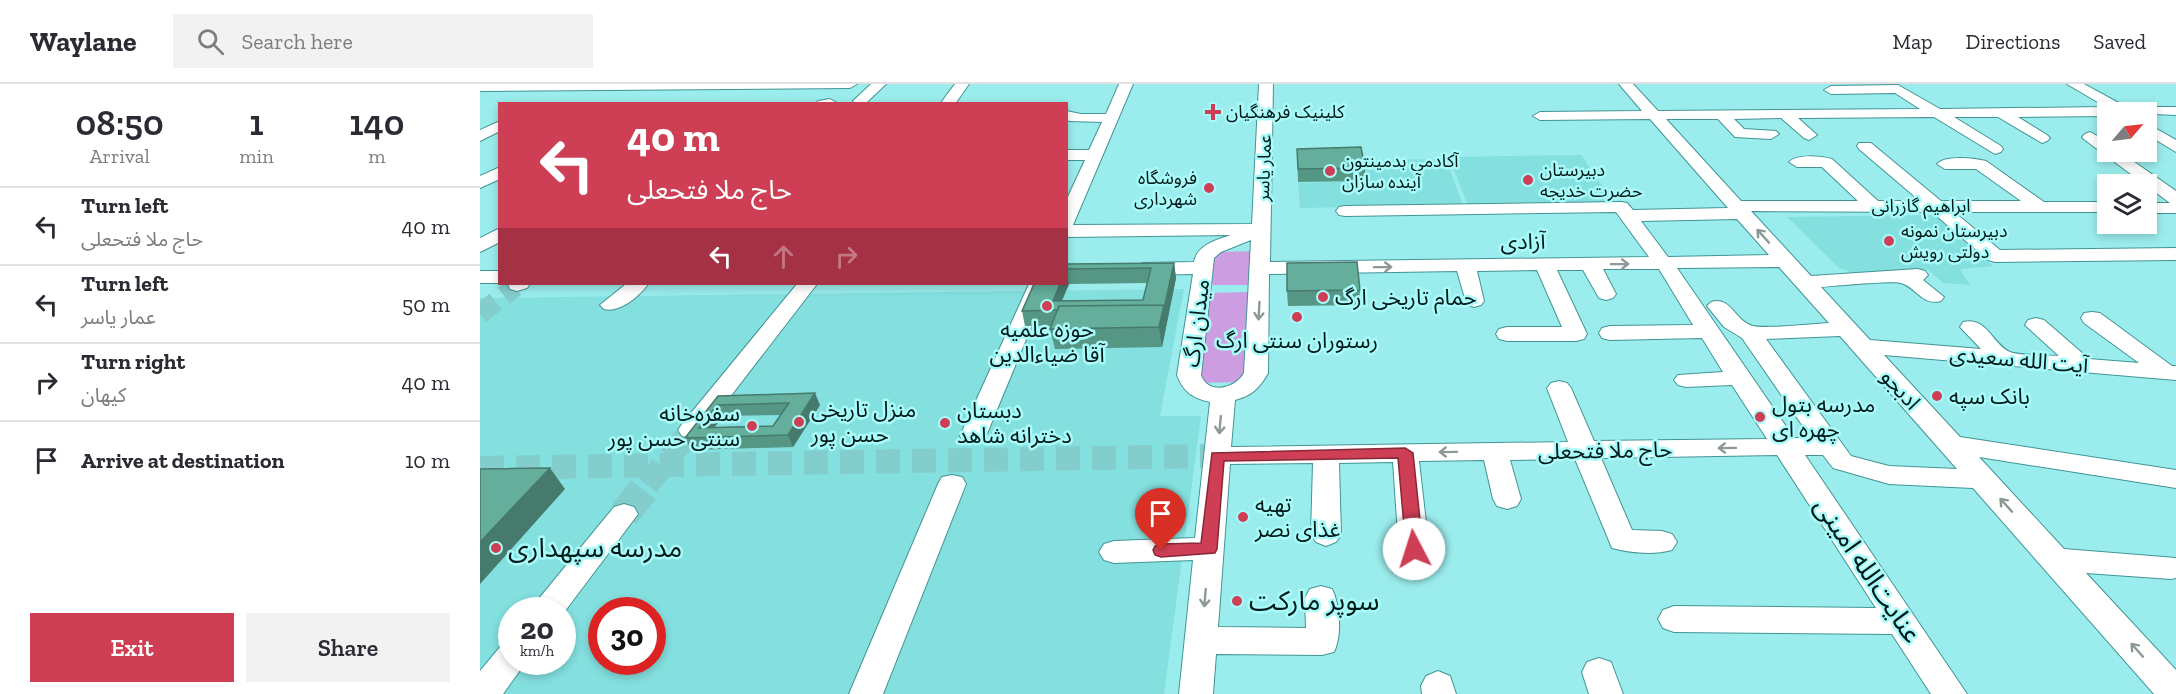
<!DOCTYPE html>
<meta charset="utf-8">
<style>
:root{--surface:#fff;--page:#f2f2f3;--text:#2b2b33;--muted:#7c7c81;--line:#e1e1e2;--accent:#ce3e55}
body{margin:0;font-family:"Zilla Slab","Noto Sans Arabic",serif;background:var(--page);color:var(--text);height:100vh;display:flex;flex-direction:column;font-size:22px;white-space:nowrap}
*{box-sizing:border-box;margin:0}
p{font-size:20px;color:var(--muted)}
.icon{flex:none;width:33px;height:33px;fill:none;stroke:currentColor;stroke-width:2;stroke-linecap:round;stroke-linejoin:round}
.map{position:relative;flex:1;overflow:hidden}
.drawer{display:flex;flex-direction:column;background:var(--surface);width:480px}
.drawer>*{flex:none}
.hud{position:absolute;left:18px;top:18px;width:570px;height:183px;border-radius:0px;box-shadow:0 3px 9px #0003;background:#ce3e55;color:#fff;overflow:hidden}
.needle{width:39px;rotate:62deg}
.fabs{position:absolute;left:1617px;top:18px;display:grid;gap:12px}
.fabs a{display:grid;place-items:center;width:60px;height:60px;border-radius:0px;background:var(--surface);box-shadow:0 3px 9px #0003;font-size:30px}
.speed{position:absolute;left:18px;top:513px;display:flex;gap:12px;font-size:30px;font-weight:700;text-align:center}
.speed>*{display:grid;place-content:center;width:78px;height:78px;border-radius:50%;background:var(--surface);box-shadow:0 3px 9px #0003;line-height:1}
.speed small{font-size:15px;font-weight:400}
.speed .limit{border:9px solid #d22;background:#fff;color:#111}
.pin{position:absolute;display:grid;place-items:center;width:51px;height:51px;color:#fff;margin:-62px -26px;border-radius:50% 50% 50% 0;rotate:-45deg;box-shadow:0 0 6px #0007}
.pin .icon{rotate:45deg}
.me{position:absolute;width:66px;margin:-33px;rotate:355deg;stroke-linejoin:round;filter:drop-shadow(0 0 4px #0008)}
.turn{display:flex;align-items:center;gap:21px;height:126px;padding:0 30px;font-size:27px}
.turn .icon{width:78px;height:78px;stroke-width:2.5}
.turn b{display:block;font-size:42px;line-height:51px}
.lanes{display:flex;align-items:center;height:57px;padding:0 30px;background:#0003;justify-content:center;gap:30px;direction:ltr}
.lanes .off{opacity:.35}
.eta{display:flex;justify-content:space-evenly;align-items:center;height:102px;text-align:center}
.eta b{font-size:36px;font-weight:600;line-height:42px}
.button{display:flex;gap:12px;margin-top:auto;padding:12px 30px}
.button a{flex:1;height:69px;border-radius:0px;background:var(--accent);color:#fff;font-size:24px;font-weight:600;line-height:69px;text-align:center}
.button a+a{background:var(--page);color:var(--text)}
ul{padding:0;list-style:none}
li{display:flex;align-items:center;gap:18px;height:78px;padding:0 30px;border-top:2px solid var(--line)}
li div{flex:1}
li b{display:block;font-size:22px}
li em{font-style:normal}
header{display:flex;align-items:center;gap:36px;box-sizing:border-box;height:84px;padding:0 30px;background:var(--surface);border-bottom:2px solid var(--line)}
header strong{font-size:28px}
nav{display:flex;gap:33px;margin-inline-start:auto;font-size:21px}
.search{width:420px;height:54px;background:var(--page);display:flex;align-items:center;gap:15px;box-sizing:border-box;padding:0 21px;border-radius:0px;color:var(--muted);font-size:22px}
main{display:flex;flex:1;min-height:0}
.map>svg:first-child{display:block}
</style>
<header>
<strong>Waylane</strong>
<div class="search"><svg class="icon" aria-label="search" viewBox="0 0 24 24"><circle cx="10" cy="10" r="6"/><path d="M15 15l6 6"/></svg>Search here</div>
<nav><a>Map</a><a>Directions</a><a>Saved</a></nav>
</header>
<main>
<section class="drawer">
<div class="eta">
<div><b>08:50</b><p>Arrival</p></div>
<div><b>1</b><p>min</p></div>
<div><b>140</b><p>m</p></div>
</div>
<ul>
<li><svg class="icon" aria-label="left" viewBox="0 0 24 24"><path d="M17 20v-9H6M10 6l-5 5 5 5"/></svg><div><b>Turn left</b><p>حاج ملا فتحعلی</p></div><em>40 m</em></li>
<li><svg class="icon" aria-label="left" viewBox="0 0 24 24"><path d="M17 20v-9H6M10 6l-5 5 5 5"/></svg><div><b>Turn left</b><p>عمار یاسر</p></div><em>50 m</em></li>
<li><svg class="icon" aria-label="right" viewBox="0 0 24 24"><path d="M7 20v-9h11M14 6l5 5-5 5"/></svg><div><b>Turn right</b><p>کیهان</p></div><em>40 m</em></li>
<li><svg class="icon" aria-label="arrive" viewBox="0 0 24 24"><path d="M6 21V4h12l-3 4 3 4H6"/></svg><div><b>Arrive at destination</b></div><em>10 m</em></li>
</ul>
<div class="button"><a>Exit</a><a>Share</a></div>
</section>
<div class="map">
<svg width="1696" height="610" viewBox="0 0 1696 610">
<rect width="100%" height="100%" fill="#9beded"/>
<!-- built -->
<path fill="#84dfdf" fill-rule="evenodd" d="M1101,71L1134,119L988,122L969,73Z
M966,75L983,121L820,124L818,99L885,97L881,76Z
M1456,131L1513,182L1480,185L1490,201L1463,199L1449,186L1377,190L1359,184L1307,133Z
M704,205L680,332H721L684,610H0V214ZM32,526H82V578H32ZM122,526H172V578H122Z"/>
<!-- green -->
<path fill="#cc9de0" d="M776,167L773,201H729L734,168Z
M772,208L765,298L715,299L728,209Z"/>
<g fill="none" stroke-linecap="round" stroke-linejoin="round">
<!-- minor-tunnel-far2 -->
<path stroke="#84cdcd" stroke-width="20" stroke-dasharray="20 10" stroke-linecap="butt" d="M0,230L35,203"/>
<!-- minor-tunnel-far1 -->
<path stroke="#84cdcd" stroke-width="24" stroke-dasharray="24 12" stroke-linecap="butt" d="M0,384L737,372
M167,401L211,346"/>
<!-- minor-tunnel -->
<path stroke="#84cdcd" stroke-width="31" stroke-dasharray="31 15" stroke-linecap="butt" d="M144,430L169,399"/>
<defs>
<path id="minor" d="M0,0H377L370,4L0,7Z
M391,0H406L385,20H375L373,17Z
M475,0H489L475,20H460Z
M639,0H653L593,141L772,140L779,0H793L790,178L1169,173L1136,128L865,132L859,131L856,127L859,123L865,122L1141,118L1147,119L1153,126L1248,124L1170,35L1060,36L1053,32L1060,28L1162,27L1139,0H1153L1178,27L1440,25L1415,9L1351,10L1344,6L1351,2L1418,1L1460,25L1626,23L1587,0H1604L1646,23H1696V31L1628,28V32L1538,33L1567,51L1570,54L1567,57L1562,59L1518,33H1474L1521,62L1523,65L1521,68L1515,70L1454,33L1318,34L1337,51L1329,56L1324,54L1301,34L1254,35L1264,45L1296,47L1299,50L1291,55L1255,53L1238,35H1186L1261,117H1378L1342,83H1317L1309,78C1317,70 1340,72 1352,75L1398,117H1440L1379,65L1377,62L1379,59H1391L1461,117H1541L1496,85H1465L1457,80C1465,71 1494,74 1506,77L1564,118H1628V128H1474L1520,166L1696,164V176L1515,178L1508,176L1452,128L1271,127L1331,192L1438,185L1445,187L1448,191L1443,196L1464,213L1461,217C1442,222 1437,204 1421,199C1413,196 1354,202 1341,203L1390,256L1501,265L1480,243L1483,238C1507,232 1512,260 1530,268C1540,272 1567,271 1579,272L1545,241L1548,236L1556,234L1564,236L1609,275L1659,279L1604,239L1601,234L1604,229L1612,228L1620,229L1692,282H1696V296L1404,271L1480,353L1696,386V404L1499,373L1584,465L1696,474V494L1691,495L1606,489L1696,586V610H1674L1493,404L1409,400L1353,384L1343,371H1325L1487,610H1451L1412,550L1194,548L1183,544L1178,535L1183,526L1194,522L1396,524L1297,371L1121,374L1152,446L1182,447L1192,450L1197,458L1192,466C1174,471 1150,469 1132,464L1095,375L1030,376L1041,415L1037,422L1027,425L1017,422L1013,415L1004,376L939,377L949,465L944,473L934,476L924,473L919,465L913,378L859,379L861,451L856,458L846,462L836,458L831,451L833,379L750,380L738,543L826,544L825,514L830,505L841,502L852,505C860,521 862,552 854,568L842,571L736,570L733,610H699L713,476L634,479L624,476L619,468L624,460L634,457L715,454L730,318C713,314 703,308 697,291L713,190L664,191L657,189L654,185L657,181L664,179L714,178C717,161 736,156 751,151L586,153V117L605,76H586V66H609L622,38L589,37L586,35V27L601,30H626ZM1257,135L1289,171L1188,173L1161,137ZM771,156L764,289C755,305 728,311 721,291L734,174L741,168ZM1299,183L1349,239C1332,240 1286,245 1273,242C1254,237 1252,212 1231,218L1227,222L1244,243L1262,254L1331,354H1314L1197,184ZM1123,185H1179L1213,241L1130,242L1122,244L1119,249L1122,254L1130,256L1222,254L1243,288L1198,291L1194,296L1198,301L1206,303L1252,301L1287,355L1114,357L1091,304L1087,299L1079,297L1071,299L1067,304L1088,358L751,363L755,316C771,312 780,304 788,289L789,190L977,187L987,221L994,223L1001,221L1004,217L997,187L1057,186L1082,243H1027L1019,245L1016,250L1019,255L1027,257H1096L1104,255L1107,250L1077,186H1103L1119,214L1126,216L1133,214L1136,210ZM1360,252L1477,385L1409,382L1371,372L1286,255Z
M350,15L357,19L336,20L338,17Z
M20,37V47L0,57V46Z
M1666,39L1696,56V68L1666,50Z
M1610,48L1628,58V68H1640L1696,107V129H1666V119H1690L1605,56L1602,53L1605,50Z
M20,83V95L0,104V92Z
M20,144V158L0,168V154Z
M0,187H20V199H0Z
M28,200H50L47,204L37,207L30,205Z
M146,200H168C159,213 139,229 124,225L120,221Z
M317,200H337L220,352L211,354L202,352L198,346L202,340Z
M549,200H569L506,352L502,358L493,360L484,358L480,352Z
M472,391L482,393L486,400L403,610H369L458,400L462,393Z
M144,420L154,423L158,430L82,531V526H52L57,517L134,423Z
M32,559V578H46L23,610H0V587L20,563Z
M1119,574L1131,578L1143,610H1109L1102,588L1107,578Z
M958,587L970,592L976,610H942L941,602L946,592Z"/>
</defs>
<!-- minor casing -->
<use href="#minor" stroke="#429495" stroke-width="2"/>
<!-- minor -->
<use href="#minor" fill="#fff" fill-rule="evenodd"/>
</g>
<!-- wall -->
<path fill="#569685" fill-rule="evenodd" d="M817,65L885,84V97L818,98Z
M694,179L696,194L682,263L575,265L570,245L572,242H545L542,227L586,200V180ZM668,199L663,216H582L589,200Z
M880,206L879,221L808,222L807,207Z
M238,312L340,321L313,363L211,366L205,354ZM301,331L293,342L235,343L243,332Z"/>
<!-- shaded-wall -->
<path fill="#467a6c" d="M694,179L696,194L682,263L679,243Z
M586,189L589,200L578,226L573,217L580,200H586Z
M335,309L340,321L313,363L308,351Z
M237,321L243,332L227,353L219,344Z
M70,384L85,405L0,500V458Z"/>
<!-- building -->
<path fill="#64ae9b" stroke="#467a6c" stroke-width="1.5" fill-rule="evenodd" d="M881,63L885,84L818,85L817,65Z
M877,178L880,206L807,207V179Z
M694,179L684,225V221L579,222L578,226L542,227L554,200H580L573,217L663,216L671,184L586,185V180Z
M684,221L679,243L570,245L579,222Z
M335,309L308,351L205,354L238,312ZM309,319L293,342L219,344L237,321Z
M70,384L0,458V385Z"/>
<!-- one-way arrows -->
<defs><path id="oneway-shaft" d="M-6 0H5M1.5-3L5.5 0L1.5 3" fill="none" stroke-width="1.6" stroke-linecap="round" stroke-linejoin="round" transform="scale(1.5)"/></defs>
<g stroke="#8d9898">
<use href="#oneway-shaft" transform="translate(1283 152) rotate(-132)"/>
<use href="#oneway-shaft" transform="translate(1140 180) rotate(-1)"/>
<use href="#oneway-shaft" transform="translate(903 183) rotate(-1)"/>
<use href="#oneway-shaft" transform="translate(779 227) rotate(93)"/>
<use href="#oneway-shaft" transform="translate(740 341) rotate(95)"/>
<use href="#oneway-shaft" transform="translate(1247 364) rotate(179)"/>
<use href="#oneway-shaft" transform="translate(968 368) rotate(179)"/>
<use href="#oneway-shaft" transform="translate(1526 421) rotate(-132)"/>
<use href="#oneway-shaft" transform="translate(725 514) rotate(95)"/>
<use href="#oneway-shaft" transform="translate(1657 566) rotate(-132)"/>
</g>
<!-- route -->
<path fill="#ce3e55" stroke="#862837" stroke-width="1.5" d="M925,364L933,369L943,465L940,469L934,471L928,469L926,465L918,374L744,377L737,465L735,469L681,473L675,471L673,466L675,462L681,460L721,459L732,369Z"/>
<!-- markers -->
<g fill="#ce3e55" stroke="#a9fbfa" stroke-width="2">
<path d="M730 19h6v6h6v6h-6v6h-6v-6h-6v-6h6z"/>
<circle cx="850" cy="87" r="6"/>
<circle cx="1048" cy="96" r="6"/>
<circle cx="729" cy="104" r="6"/>
<circle cx="1409" cy="157" r="6"/>
<circle cx="843" cy="213" r="6"/>
<circle cx="567" cy="222" r="6"/>
<circle cx="817" cy="233" r="6"/>
<circle cx="1457" cy="312" r="6"/>
<circle cx="1280" cy="333" r="6"/>
<circle cx="319" cy="338" r="6"/>
<circle cx="465" cy="339" r="6"/>
<circle cx="272" cy="342" r="6"/>
<circle cx="763" cy="433" r="6"/>
<circle cx="16" cy="464" r="6"/>
<circle cx="757" cy="517" r="6"/>
</g>
<g text-anchor="middle" stroke-width="5" stroke-linejoin="round" paint-order="stroke">
<!-- far-poi labels -->
<g font-size="18" fill="#011919" stroke="#a9fbfa" text-anchor="start">
<text x="746" y="34">کلینیک فرهنگیان</text>
<text x="862" y="83">آکادمی بدمینتون<tspan x="862" dy="21">آینده سازان</tspan></text>
<text x="1060" y="92">دبیرستان<tspan x="1060" dy="21">حضرت خدیجه</tspan></text>
<text x="717" y="100" text-anchor="end">فروشگاه<tspan x="717" dy="21">شهرداری</tspan></text>
<text x="1421" y="153">دبیرستان نمونه<tspan x="1421" dy="21">دولتی رویش</tspan></text>
</g>
<!-- far-street labels -->
<g font-size="18" fill="#011919" stroke="#a9fbfa">
<text transform="translate(784 84) rotate(-88)" y="6">عمار یاسر</text>
<text x="1441" y="128">ابراهیم گازرانی</text>
</g>
<!-- street labels -->
<g font-size="22" fill="#011919" stroke="#a9fbfa">
<text transform="translate(1043 157) rotate(-1)" y="8">آزادی</text>
<text transform="translate(716 239) rotate(-83)" y="8">میدان ارگ</text>
<text transform="translate(1539 275) rotate(5)" y="8">آیت الله سعیدی</text>
<text transform="translate(1421 305) rotate(48)" y="8">ادبجو</text>
<text transform="translate(1125 366) rotate(-1)" y="8">حاج ملا فتحعلی</text>
</g>
<!-- poi labels -->
<g font-size="22" fill="#011919" stroke="#a9fbfa" text-anchor="start">
<text x="855" y="221">حمام تاریخی ارگ</text>
<text x="567" y="253" text-anchor="middle">حوزه علمیه<tspan x="567" dy="25">آقا ضیاءالدین</tspan></text>
<text x="817" y="264" text-anchor="middle">رستوران سنتی ارگ</text>
<text x="1469" y="320">بانک سپه</text>
<text x="1292" y="328">مدرسه بتول<tspan x="1292" dy="25">چهره ای</tspan></text>
<text x="331" y="333">منزل تاریخی<tspan x="331" dy="25">حسن پور</tspan></text>
<text x="477" y="334">دبستان<tspan x="477" dy="25">دخترانه شاهد</tspan></text>
<text x="260" y="337" text-anchor="end">سفره‌خانه<tspan x="260" dy="25">سنتی حسن پور</tspan></text>
<text x="775" y="428">تهیه<tspan x="775" dy="25">غذای نصر</tspan></text>
</g>
<!-- near-poi labels -->
<g font-size="27" fill="#011919" stroke="#a9fbfa" text-anchor="start">
<text x="28" y="473">مدرسه سپهداری</text>
<text x="769" y="526">سوپر مارکت</text>
</g>
<!-- near-street labels -->
<g font-size="27" fill="#011919" stroke="#a9fbfa">
<text transform="translate(1388 486) rotate(56)" y="9">عنایت‌الله امینی</text>
</g>
</g>
</svg>
<div class="fabs">
<a><svg class="needle" viewBox="-14 -14 28 28"><path d="M0-13l5 13h-10z" fill="#e53935"/><path d="M0 13l5-13h-10z" fill="#7c7c81"/></svg></a>
<a><svg class="icon" aria-label="layers" viewBox="0 0 24 24"><path d="M12 4l9 5-9 5-9-5zM3 14l9 5 9-5"/></svg></a>
</div>
<div class="speed"><div>20<small>km/h</small></div><div class="limit">30</div></div>
<div class="pin" style="left:681px;top:466px;background:#d93025"><svg class="icon" aria-label="arrive" viewBox="0 0 24 24"><path d="M6 21V4h12l-3 4 3 4H6"/></svg></div>
<svg class="me" style="left:934px;top:465px" viewBox="-20 -20 40 40"><circle r="19" fill="#fff"/><path d="M0-13L10 11 0 6-10 11z" fill="#ce3e55"/></svg>
<div class="hud">
<div class="turn"><svg class="icon" aria-label="left" viewBox="0 0 24 24"><path d="M17 20v-9H6M10 6l-5 5 5 5"/></svg><div><b>40 m</b>حاج ملا فتحعلی</div></div>
<div class="lanes"><svg class="icon" aria-label="left" viewBox="0 0 24 24"><path d="M17 20v-9H6M10 6l-5 5 5 5"/></svg><svg class="icon off" aria-label="ahead" viewBox="0 0 24 24"><path d="M12 20V5M6 11l6-6 6 6"/></svg><svg class="icon off" aria-label="right" viewBox="0 0 24 24"><path d="M7 20v-9h11M14 6l5 5-5 5"/></svg></div>
</div>
</div>
</main>
